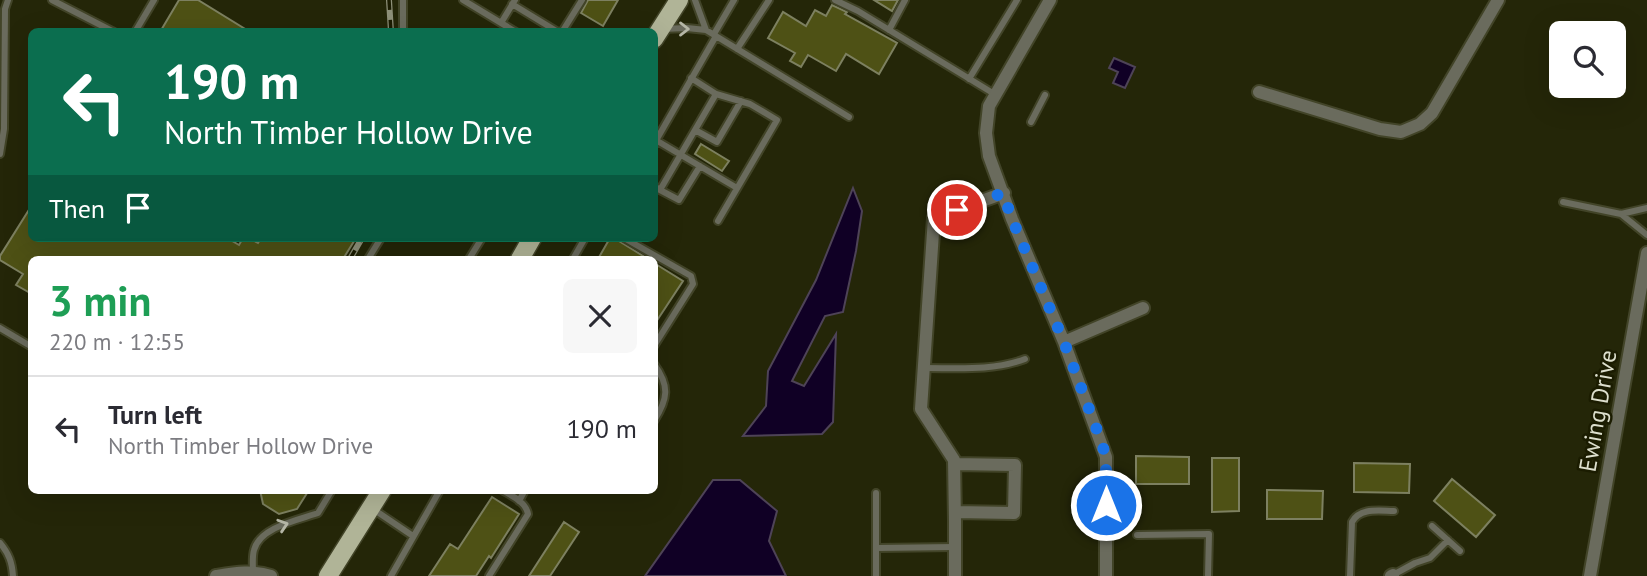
<!DOCTYPE html>
<meta charset="utf-8">
<style>
:root{--surface:#fff;--page:#f7f7f7;--text:#2b2b33;--muted:#7c7c81;--line:#e1e1e2}
body{margin:0;font-family:"PT Sans",sans-serif;background:var(--page);color:var(--text);height:100vh;display:flex;flex-direction:column;font-size:26px;white-space:nowrap}
*{box-sizing:border-box;margin:0}
p{font-size:23px;color:var(--muted)}
.icon{flex:none;width:38px;height:38px;fill:none;stroke:currentColor;stroke-width:2;stroke-linecap:round;stroke-linejoin:round}
.map{position:relative;flex:1;overflow:hidden}
.side{position:absolute;left:28px;top:256px;width:630px;height:238px;display:flex;flex-direction:column;background:var(--surface);border-radius:10px;box-shadow:0 7px 28px #0002}
.side>*{flex:none}
.banner{position:absolute;left:28px;top:28px;width:630px;height:214px;border-radius:10px;box-shadow:0 7px 28px #0002;background:#0b6e4f;color:#fff;overflow:hidden}
.buttons{position:absolute;left:1549px;top:21px;display:grid;gap:14px}
.buttons a{display:grid;place-items:center;width:77px;height:77px;border-radius:10px;background:var(--surface);box-shadow:0 7px 28px #0002;font-size:35px}
.pin{position:absolute;display:grid;place-items:center;width:60px;height:60px;color:#fff;margin:-30px;border:4px solid #fff;border-radius:50%;box-shadow:0 2px 7px #0007}
.me{position:absolute;width:77px;margin:-38px;rotate:0deg;stroke-linejoin:round;filter:drop-shadow(0 0 5px #0008)}
.turn{display:flex;align-items:center;gap:24px;height:147px;padding:0 21px;font-size:32px}
.turn .icon{width:91px;height:91px;stroke-width:2.5}
.turn b{display:block;font-size:49px;line-height:60px}
.then{display:flex;align-items:center;height:66px;padding:0 21px;background:#0003;gap:14px;font-size:26px}
.round{display:grid;place-items:center;flex:none;width:74px;height:74px;border-radius:10px;background:var(--page)}
.head{display:flex;align-items:center;justify-content:space-between;height:119px;padding:0 21px}
h1{font-size:42px;font-weight:700;line-height:52px;color:#1e9e55}
ul{padding:0;list-style:none}
li{display:flex;align-items:center;gap:21px;height:105px;padding:0 21px;border-top:2px solid var(--line)}
li div{flex:1}
li b{display:block;font-size:26px}
li em{font-style:normal}
.map>svg:first-child{display:block}
</style>
<div class="map">
<svg width="1647" height="576" viewBox="0 0 1647 576">
<rect width="100%" height="100%" fill="#242608"/>
<!-- water -->
<path fill="#100025" stroke="#4e4357" stroke-width="2" d="M1114,58L1135,67L1125,88L1113,83L1118,72L1109,68Z
M853,188L862,211L856,251L843,312L825,316L792,381L804,386L836,334L833,422L822,434L743,436L766,406L768,371L816,280Z
M713,480H740L777,511L769,541L786,576H645Z"/>
<!-- building -->
<path fill="#4e5115" stroke="#7d8060" stroke-width="2" d="M179,0H198L250,32H160Z
M588,0H618L603,26L581,13Z
M874,0H898L892,11Z
M832,5L847,12L845,14L897,43L879,74L846,54L836,71L808,55L801,67L790,61L795,53L768,38L783,12L806,26L815,10L826,16Z
M701,144L729,161L722,171L695,154Z
M32,205V238H227L239,245L243,238H249L258,243L261,238H356L343,259H32V294L16,285L23,274L0,260V256Z
M610,238H614L648,259H598Z
M654,263L683,281L654,325Z
M1136,456L1189,457V484H1136Z
M1212,458H1239V511L1212,512Z
M1354,463L1410,464L1409,493L1354,492Z
M1452,479L1495,515L1476,537L1434,501Z
M260,490H309L297,509L279,514L263,504Z
M1267,490L1323,491L1322,519H1267Z
M492,497L519,514L491,558L489,556L476,576H429L450,544L458,549Z
M564,522L579,532L550,576H529Z"/>
<g fill="none" stroke-linecap="round" stroke-linejoin="round">
<defs>
<path id="lane" d="M52,0L114,32
M403,0V32
M463,0L516,32
M695,0L706,30
M835,0L858,11L996,95
M512,4L558,32
M501,23L515,0
M662,29L687,28L706,30L849,117
M889,30L905,0
M135,32L154,0
M562,32L582,0
M714,34L734,0
M737,49L769,0
M969,79L1017,0
M716,94L750,104L777,120L718,221
M1031,122L1045,95
M695,130L717,142L741,101
M654,139L737,188
M654,144L716,36
M0,154L4,129L5,9L8,0
M654,186L660,190L716,94L691,78
M660,190L679,200L700,166
M1563,202L1621,214L1647,208
M1621,214L1647,235
M624,238L691,276L693,284L654,346
M368,259L381,238
M469,259L482,238
M573,259L585,238
M0,328L32,347
M654,364C670,386 668,399 654,421
M925,368C959,368 993,371 1025,359
M519,501L525,490
M373,509L413,536
M1432,526L1460,551
M1137,535L1209,534L1208,576
M0,543C9,554 12,562 13,576
M876,548V493
M253,573C253,566 252,557 254,550C260,527 298,520 318,513L332,490
M391,576L440,490
M489,576L528,514C526,502 512,496 502,490
M876,576V548L955,547
M1350,576L1352,522C1360,507 1380,511 1394,511
M1394,576L1393,575L1415,563L1430,558L1448,540"/>
<path id="street" d="M1050,0L989,106L986,133L989,156L1012,219L1064,342L1106,457V576
M1259,92L1380,129L1401,132L1420,124L1432,113L1498,0
M1064,342L1143,308
M954,464L1015,465L1014,513L955,512
M216,576C235,573 253,570 271,576
M955,576V521L954,460L921,409L934,218L1004,193
M1391,576L1393,575
M1590,576L1647,253"/>
<path id="primary" d="M654,39L679,0
M520,259L532,238
M328,576L382,490"/>
</defs>
<!-- lane casing -->
<use href="#lane" stroke="#424428" stroke-width="10"/>
<!-- street casing -->
<use href="#street" stroke="#424428" stroke-width="16"/>
<!-- primary casing -->
<use href="#primary" stroke="#424428" stroke-width="21"/>
<!-- lane -->
<use href="#lane" stroke="#6a6b5d" stroke-width="6"/>
<!-- street -->
<use href="#street" stroke="#6a6b5d" stroke-width="12"/>
<!-- primary -->
<use href="#primary" stroke="#b0b497" stroke-width="18"/>
<defs>
<path id="rail" d="M389,0L391,32
M350,259L362,238"/>
</defs>
<!-- rail casing -->
<use href="#rail" stroke="#8e9079" stroke-width="6"/>
<!-- rail -->
<use href="#rail" stroke="#1b1c01" stroke-width="3.5" stroke-dasharray="10" stroke-linecap="butt"/>
</g>
<!-- one-way arrows -->
<defs><path id="oneway-chevron" d="M-2-3.5L2.5 0L-2 3.5" fill="none" stroke-width="1.6" stroke-linecap="round" stroke-linejoin="round" transform="scale(1.75)"/></defs>
<g stroke="#b5b6a6">
<use href="#oneway-chevron" transform="translate(684 29)"/>
<use href="#oneway-chevron" transform="translate(283 525) rotate(-18)"/>
</g>
<g fill="none" stroke-linecap="round" stroke-linejoin="round">
<!-- route -->
<path stroke="#1a73e8" stroke-width="12" stroke-dasharray="0 21.6" d="M957,210L1003,193L1012,219L1064,342L1100,438L1106,457V505"/>
</g>
<g text-anchor="middle" stroke-width="5" stroke-linejoin="round" paint-order="stroke">
<!-- street labels -->
<g font-size="24" fill="#dddfcd" stroke="#1b1c01">
<text transform="translate(1598 411) rotate(-80)" y="8">Ewing Drive</text>
</g>
</g>
</svg>
<div class="buttons">
<a><svg class="icon" aria-label="search" viewBox="0 0 24 24"><circle cx="10" cy="10" r="6"/><path d="M15 15l6 6"/></svg></a>
</div>
<div class="pin" style="left:957px;top:210px;background:#d93025"><svg class="icon" aria-label="arrive" viewBox="0 0 24 24"><path d="M6 21V4h12l-3 4 3 4H6"/></svg></div>
<svg class="me" style="left:1106px;top:505px" viewBox="-20 -20 40 40"><circle r="17" fill="#1a73e8" stroke="#fff" stroke-width="3"/><path d="M0-11L8 9 0 5-8 9z" fill="#fff"/></svg>
<div class="banner">
<div class="turn"><svg class="icon" aria-label="left" viewBox="0 0 24 24"><path d="M17 20v-9H6M10 6l-5 5 5 5"/></svg><div><b>190 m</b>North Timber Hollow Drive</div></div>
<div class="then">Then<svg class="icon" aria-label="arrive" viewBox="0 0 24 24"><path d="M6 21V4h12l-3 4 3 4H6"/></svg></div>
</div>
<section class="side">
<div class="head"><div><h1>3 min</h1><p>220 m · 12:55</p></div><a class="round"><svg class="icon" aria-label="close" viewBox="0 0 24 24"><path d="M6 6l12 12M18 6L6 18"/></svg></a></div>
<ul>
<li><svg class="icon" aria-label="left" viewBox="0 0 24 24"><path d="M17 20v-9H6M10 6l-5 5 5 5"/></svg><div><b>Turn left</b><p>North Timber Hollow Drive</p></div><em>190 m</em></li>
</ul>
</section>
</div>
